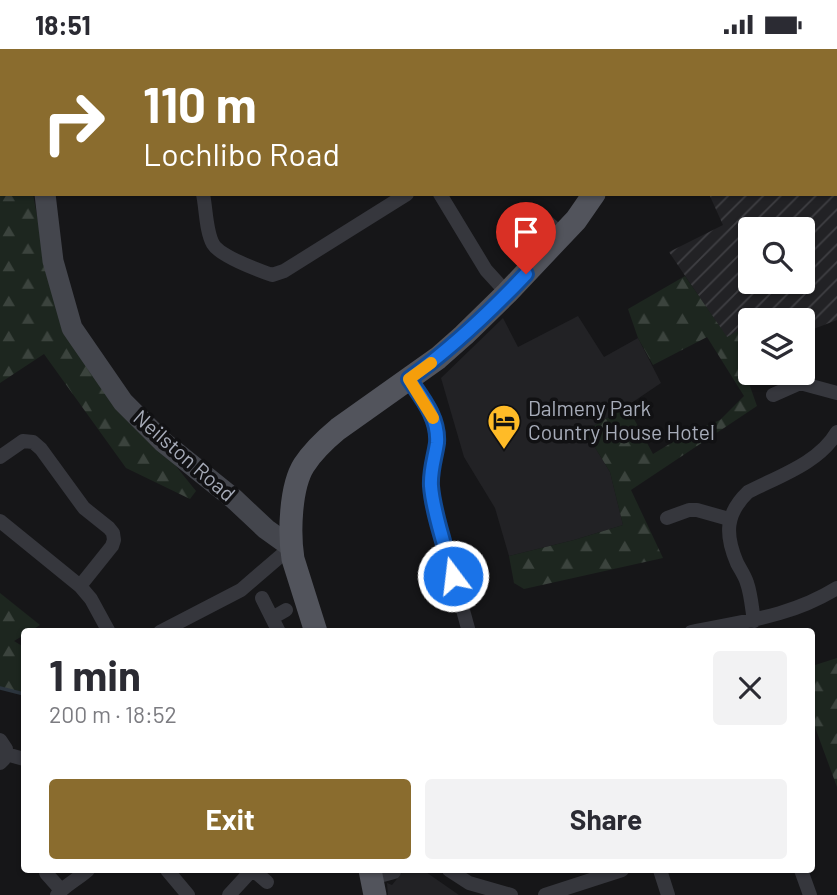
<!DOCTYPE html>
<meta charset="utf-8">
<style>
:root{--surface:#fff;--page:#f2f2f3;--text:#2b2b33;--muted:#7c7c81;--accent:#8a6c2e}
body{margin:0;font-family:Barlow,sans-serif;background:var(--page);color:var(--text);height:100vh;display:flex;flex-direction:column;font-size:26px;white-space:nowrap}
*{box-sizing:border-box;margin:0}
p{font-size:23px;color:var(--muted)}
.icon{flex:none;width:38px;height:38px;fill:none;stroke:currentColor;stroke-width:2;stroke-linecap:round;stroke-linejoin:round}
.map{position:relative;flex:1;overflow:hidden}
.side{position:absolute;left:21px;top:579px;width:794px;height:245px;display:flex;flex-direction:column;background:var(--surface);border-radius:7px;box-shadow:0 2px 5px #0004}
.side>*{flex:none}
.hud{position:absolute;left:0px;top:0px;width:838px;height:147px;box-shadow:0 2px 5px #0004;background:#8a6c2e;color:#fff;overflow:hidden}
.tools{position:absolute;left:738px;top:168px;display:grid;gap:14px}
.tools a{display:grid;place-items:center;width:77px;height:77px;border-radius:7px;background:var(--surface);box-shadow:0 2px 5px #0004;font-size:35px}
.pin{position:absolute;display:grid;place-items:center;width:60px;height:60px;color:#fff;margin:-72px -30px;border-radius:50% 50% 50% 0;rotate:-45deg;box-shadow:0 0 7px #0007}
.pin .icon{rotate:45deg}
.me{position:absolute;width:77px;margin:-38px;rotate:345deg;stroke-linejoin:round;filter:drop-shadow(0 0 5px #0008)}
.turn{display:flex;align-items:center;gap:24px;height:147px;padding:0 28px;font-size:32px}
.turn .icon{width:91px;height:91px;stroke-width:2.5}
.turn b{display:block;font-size:49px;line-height:60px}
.round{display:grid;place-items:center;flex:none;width:74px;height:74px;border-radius:7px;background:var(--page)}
.head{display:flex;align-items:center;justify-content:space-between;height:119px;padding:0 28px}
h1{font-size:42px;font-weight:700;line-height:52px}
.primary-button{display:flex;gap:14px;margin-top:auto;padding:14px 28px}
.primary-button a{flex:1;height:80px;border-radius:7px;background:var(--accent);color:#fff;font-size:28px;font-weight:700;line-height:80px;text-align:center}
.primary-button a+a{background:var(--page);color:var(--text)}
.status{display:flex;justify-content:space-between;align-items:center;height:49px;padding:0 35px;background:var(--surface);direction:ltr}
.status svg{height:19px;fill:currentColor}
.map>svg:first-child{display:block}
</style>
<div class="status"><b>18:51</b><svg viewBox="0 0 49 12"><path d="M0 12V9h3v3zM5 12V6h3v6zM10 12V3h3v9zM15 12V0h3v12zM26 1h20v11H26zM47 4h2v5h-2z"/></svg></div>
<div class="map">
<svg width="837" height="846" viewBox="0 0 837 846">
<defs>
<pattern id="industrial-furrows" width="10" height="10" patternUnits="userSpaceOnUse" patternTransform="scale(1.75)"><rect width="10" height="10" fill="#222225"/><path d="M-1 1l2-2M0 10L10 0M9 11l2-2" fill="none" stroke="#3f3f43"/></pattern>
<pattern id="forest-firs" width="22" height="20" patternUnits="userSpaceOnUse" patternTransform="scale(1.75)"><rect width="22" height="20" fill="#1d261f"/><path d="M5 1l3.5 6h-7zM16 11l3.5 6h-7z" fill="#3b433d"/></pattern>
</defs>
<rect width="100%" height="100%" fill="#161618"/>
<!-- built -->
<path fill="#222225" d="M578,267L604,308L638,289L661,334L627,357L585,382L610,423L623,476L574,491L509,507L495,459L464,408L441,329L503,269L518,298Z
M404,821H423L459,846H388L387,834L392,836Z"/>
<!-- industrial -->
<path fill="url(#industrial-furrows)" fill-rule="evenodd" d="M837,121V271L803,284V271H751V304L740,308L669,203L723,176L709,145H836ZM751,180H803V233H751Z"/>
<!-- forest -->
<path fill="url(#forest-firs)" d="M2,26V145H33L44,204L63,277L196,442L190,450L126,419L44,305L0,334V27Z
M685,227L727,288L751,275V304L740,309L757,357L631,441L663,509L524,540L514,534L509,507L574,491L623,476L610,423L585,382L627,357L653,405L686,385L720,371L744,347L707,288L653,316L638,289L628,260Z
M0,544L40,576L29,583H24V586L14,592L24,598V645L0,639Z
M837,609V738L812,670V617Z"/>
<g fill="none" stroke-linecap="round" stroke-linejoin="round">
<!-- stream -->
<path stroke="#2b343d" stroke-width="3.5" d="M0,639L24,645"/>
<!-- river -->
<path stroke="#2b343d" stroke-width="23" d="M778,0H780
M836,25L837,24
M836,98L837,99"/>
<!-- street -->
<path stroke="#36373d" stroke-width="14" d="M190,0L193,2
M355,0L356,2
M481,0V2
M161,2L167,0
M231,2L235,0
M203,145C206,159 206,183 213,195C220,207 258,221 272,226L284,222L407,145
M440,145L486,221L507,244
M535,162L562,186
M409,330L430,362L436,376L437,392L430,433L432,448L469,583
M773,346L800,334L837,344
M0,408L23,392L33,393L41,400L84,459L109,479L113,484L114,491L112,497L80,537
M667,469L689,461H697L729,470
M0,472L80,537L91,550L109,583
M262,549L279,583
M272,569L286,561
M754,572C752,560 751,545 747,534C745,527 740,520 737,514C725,486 725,465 748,443C779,427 819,414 837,383
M160,583L241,541L291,498
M691,583C744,572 790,568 837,539
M0,691L6,700L4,710L0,714
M6,705L24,710
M167,821L188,846
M253,821L267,833
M449,821L469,834L511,846
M660,821L668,846
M801,821L810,846
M46,824L61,841
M372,829L394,823
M57,846C65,836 78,830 88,821
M229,846L252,821
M545,846L622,821"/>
<!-- secondary -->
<path stroke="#44464d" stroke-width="21" d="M22,0V2
M45,145L53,212L72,279L123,353L163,393L234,450L266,480L291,498"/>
<!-- primary -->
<path stroke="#52545c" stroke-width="23" d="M606,0L607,2
M316,583L293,510C289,485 290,438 304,416C313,402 326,390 338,380L438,309L464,286L507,244L576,171L594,145
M370,821L375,846"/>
</g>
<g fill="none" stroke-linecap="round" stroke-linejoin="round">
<defs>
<path id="route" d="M453,527C446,500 433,464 431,437C430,422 435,408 437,394C439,369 422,349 409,330C452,299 490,263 526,225"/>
</defs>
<!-- route casing -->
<use href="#route" stroke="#114b97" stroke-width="18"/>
<!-- route -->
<use href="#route" stroke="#1a73e8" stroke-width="12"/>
<!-- slow -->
<path stroke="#f59e0b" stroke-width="12" d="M431,314L409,330L433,369"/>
</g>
<!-- icons -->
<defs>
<symbol id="hotel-pin" viewBox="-11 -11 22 30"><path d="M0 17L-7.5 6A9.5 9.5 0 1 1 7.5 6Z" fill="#ffbb27" stroke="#111113"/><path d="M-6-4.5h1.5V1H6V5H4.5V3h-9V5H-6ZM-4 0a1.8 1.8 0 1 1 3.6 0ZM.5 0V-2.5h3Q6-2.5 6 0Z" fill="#111"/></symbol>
</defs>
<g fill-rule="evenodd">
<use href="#hotel-pin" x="485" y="353" width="38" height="52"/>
</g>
<g text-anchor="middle" stroke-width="7" stroke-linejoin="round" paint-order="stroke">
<!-- poi labels -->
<g font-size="21" fill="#a7acb9" stroke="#111113" text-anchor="start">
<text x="528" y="367">Dalmeny Park<tspan x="528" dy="24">Country House Hotel</tspan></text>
</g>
<!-- street labels -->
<g font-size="21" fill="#a7acb9" stroke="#111113">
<text transform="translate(184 407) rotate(41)" y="7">Neilston Road</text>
</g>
</g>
</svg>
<div class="tools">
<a><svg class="icon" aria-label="search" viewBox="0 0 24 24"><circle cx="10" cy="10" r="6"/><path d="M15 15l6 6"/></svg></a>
<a><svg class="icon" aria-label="layers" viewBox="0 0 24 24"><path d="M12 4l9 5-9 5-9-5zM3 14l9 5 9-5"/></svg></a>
</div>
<div class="pin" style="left:526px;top:225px;background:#d93025"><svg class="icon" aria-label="arrive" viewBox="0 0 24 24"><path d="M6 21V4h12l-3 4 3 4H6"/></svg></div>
<svg class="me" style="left:453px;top:527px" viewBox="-20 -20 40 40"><circle r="17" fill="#1a73e8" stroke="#fff" stroke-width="3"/><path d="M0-11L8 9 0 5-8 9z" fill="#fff"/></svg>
<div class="hud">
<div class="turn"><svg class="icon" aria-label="right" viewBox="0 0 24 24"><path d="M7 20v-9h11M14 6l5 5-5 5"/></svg><div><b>110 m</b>Lochlibo Road</div></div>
</div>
<section class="side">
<div class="head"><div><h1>1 min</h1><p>200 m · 18:52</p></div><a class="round"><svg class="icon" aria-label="close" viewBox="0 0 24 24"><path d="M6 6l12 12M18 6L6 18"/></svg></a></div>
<div class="primary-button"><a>Exit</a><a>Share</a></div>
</section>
</div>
